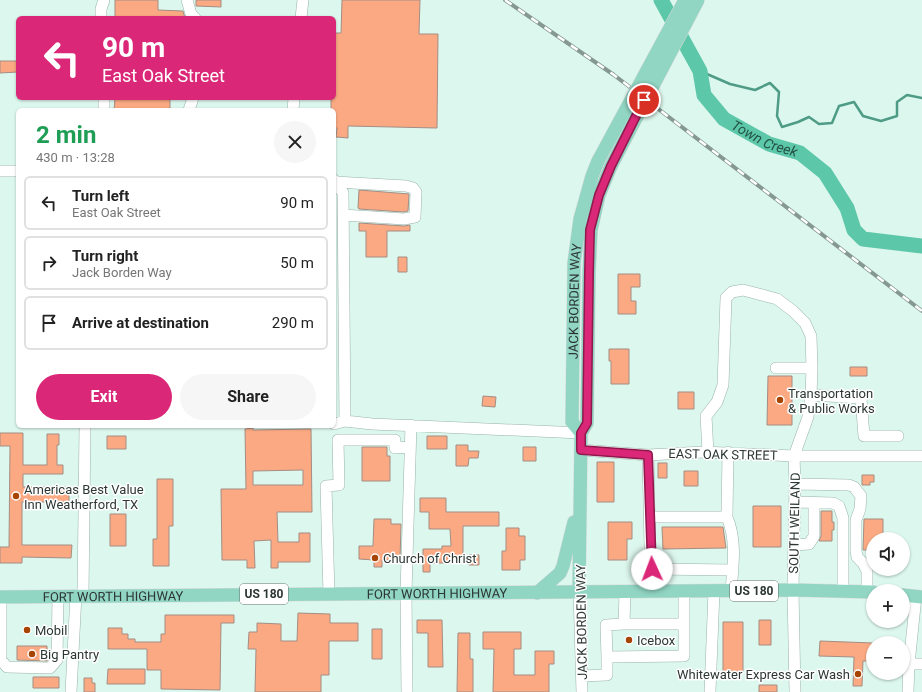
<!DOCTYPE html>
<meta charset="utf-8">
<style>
:root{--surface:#fff;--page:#f6f6f6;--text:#222;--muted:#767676;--line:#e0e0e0;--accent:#db2777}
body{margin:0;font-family:Roboto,sans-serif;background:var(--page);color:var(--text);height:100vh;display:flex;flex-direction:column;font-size:15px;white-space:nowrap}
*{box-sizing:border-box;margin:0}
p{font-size:13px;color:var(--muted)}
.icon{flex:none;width:22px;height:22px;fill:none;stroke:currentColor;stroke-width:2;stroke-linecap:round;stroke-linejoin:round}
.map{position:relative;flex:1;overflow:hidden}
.drawer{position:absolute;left:16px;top:108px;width:320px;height:320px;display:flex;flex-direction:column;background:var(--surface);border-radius:6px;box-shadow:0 1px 3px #0004}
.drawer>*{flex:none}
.guide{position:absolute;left:16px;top:16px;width:320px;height:84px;border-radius:6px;box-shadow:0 1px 3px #0004;background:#db2777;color:#fff;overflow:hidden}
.controls{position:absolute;left:866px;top:532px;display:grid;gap:8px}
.controls a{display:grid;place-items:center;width:44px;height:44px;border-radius:50%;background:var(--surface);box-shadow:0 1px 3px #0004;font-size:20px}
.pin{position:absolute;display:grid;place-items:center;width:34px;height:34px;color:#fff;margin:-17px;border:2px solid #fff;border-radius:50%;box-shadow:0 1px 4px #0007}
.me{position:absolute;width:44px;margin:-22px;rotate:358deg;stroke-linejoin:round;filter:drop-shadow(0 0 3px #0008)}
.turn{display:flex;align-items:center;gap:14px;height:84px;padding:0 20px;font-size:18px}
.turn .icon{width:52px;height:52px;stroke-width:2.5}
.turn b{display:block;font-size:28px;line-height:34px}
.round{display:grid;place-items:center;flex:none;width:42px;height:42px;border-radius:21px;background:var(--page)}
.summary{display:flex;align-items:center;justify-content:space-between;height:68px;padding:0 20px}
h1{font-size:24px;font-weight:700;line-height:30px;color:#1e9e55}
.cta{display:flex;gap:8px;margin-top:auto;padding:8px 20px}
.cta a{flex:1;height:46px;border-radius:24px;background:var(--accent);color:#fff;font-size:16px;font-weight:700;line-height:46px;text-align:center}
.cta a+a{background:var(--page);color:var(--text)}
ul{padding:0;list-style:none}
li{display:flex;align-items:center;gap:12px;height:54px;margin:0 8px 6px;padding:0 12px;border:2px solid var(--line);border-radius:6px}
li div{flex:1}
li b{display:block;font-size:15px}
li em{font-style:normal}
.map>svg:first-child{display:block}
</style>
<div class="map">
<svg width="922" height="692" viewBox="0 0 922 692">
<rect width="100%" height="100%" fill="#dcf7ed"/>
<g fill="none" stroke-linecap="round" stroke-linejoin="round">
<!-- stream -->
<path stroke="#4e9c86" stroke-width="2.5" d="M700,71L730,84L755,90L770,83L779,92L777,116L782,127L798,122L809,117L819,124L832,123L839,106L854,102L863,116L881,121L897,116V102L907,95L922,98"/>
<!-- river -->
<path stroke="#5cc7a9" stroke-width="15" id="s1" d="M661,0L700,71L704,95L724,119L769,144L800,153L825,173L847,208L854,230L863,239L922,246"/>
</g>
<!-- building -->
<path fill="#faa983" stroke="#a48d83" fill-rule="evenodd" d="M115,0H158V10L183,11L185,18H115Z
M196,0H221V7L196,6Z
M342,0H420L419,34H438L437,128L348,126V138L336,137L337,128H334V110H331V98H334V33H341Z
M0,61H18V72L0,73Z
M115,98H170V110H114Z
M359,190L409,194L408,211L404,212L359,209L358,208Z
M359,223L404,226L410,225V231H387V257H366V231H359Z
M398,257H407V272H398Z
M618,274H640V287H631V301H636V314H618Z
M609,349H629V384H611V361H609Z
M850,367H867V376H850Z
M768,376H792V425H767Z
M678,392H694V409H678Z
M483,396L496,397L495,407L482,406Z
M253,428V430L311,429L312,512H277L278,542H299V533H310V562H278V568H271V540L254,541L255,568H247V560H222L221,489H246L245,429ZM303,470V485H253V471Z
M0,433H23V465H47V434H59V445H57V465H63V474H23V487H69V502H22V545H72L71,558L22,557V563H0V547H9L10,446H0Z
M107,436H126V449H107Z
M427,436H447V449H427Z
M456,445H468V451H479L478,458H469L468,466H456Z
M362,447H387V456H390V481H362Z
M523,447H536V461H523Z
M597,462H614V502H597Z
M658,463H667V478H658Z
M684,471H698V486H684Z
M862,475H874V482H870V485H862Z
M157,479H173V526H169V566H153V539H157Z
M420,498H446V512H499V526H463V556H450V563H430V572H423V549H442V546H451L450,529H429V512H420Z
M753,506H781V547H753Z
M821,511H832V522H834V530H832V541H819L821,536Z
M110,514H126V546H110Z
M374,519H391V524H401L400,560H382V567H374V560L359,559V546H373Z
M864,519H883V539H873V550H863Z
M608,522H632V539H627V560H608Z
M662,527H723L726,548L663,549Z
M506,528H519V536H525V560H520V570H502V551H506Z
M469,555H479V565H469Z
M298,613L330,614V623H358V641H329V675H321V692H255L256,649H248L249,632H257V623L281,624V641H297Z
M165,615H234V623H221L220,690L161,689V670H147V649H108V628H122V634H128V639H135V642H161V634H165Z
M417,620H442L443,667H428V633H417Z
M759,620H771V645H759Z
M723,622H743V672H723Z
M372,629H382V659H372Z
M483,632H521V649H514V675H535V651H554V664H549V692H493L494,649H483Z
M458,633H470V659H473V692H457Z
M820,641L873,643V661H863L862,686H853L854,657L819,656Z
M17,646H47V661L17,660Z
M108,669H145V684H107Z
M33,677H59V688H33Z
M84,678H92V683H95V692H84Z
M759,685H777V692H759Z"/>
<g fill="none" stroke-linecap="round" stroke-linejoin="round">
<defs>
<path id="minor" d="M187,0L191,14L195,18
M101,18V9L104,0
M301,18L303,0
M104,98V110
M189,110L193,98
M293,110L294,98
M0,171H18
M334,180L343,193L345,421L372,424L581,433
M335,182L406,186L413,188L416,192L415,217L404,219L343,215
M776,368H812L811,395L808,417L794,456L795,484L793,590L795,692
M811,395L861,398L864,436H898
M334,424L345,421
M581,450L648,455L703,452L794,456H922
M708,452L706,416L717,402L723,385L726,298L732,292L743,290L777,299L793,311L805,323L811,336L812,368
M648,455L651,592
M795,484L849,485L854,487L861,496L860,509L856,520V550L857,557L863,563L867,571V592
M795,502L833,503L839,506L843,518V591
M650,517H727L728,452
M727,517C737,541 733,566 731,591
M794,545L809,544L814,536V503
M651,569L733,570
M579,592L582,692
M329,594L326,486L339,485L338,440H395V448L410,447
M83,595L85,426
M1,597V660L7,667L50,668L57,660L58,596
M624,624H684
M607,657L606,625L624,624L625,592
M909,664H922
M582,676L607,675V657L684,656V592
M71,692L76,595
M407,692L406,593L411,425
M710,692L714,591
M908,692L909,664L916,596"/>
<g id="major">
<path id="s2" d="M581,433L572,422L574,263L580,219L592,176L598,161"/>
<path d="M579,592L581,433L587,423L589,273L591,230L599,195L611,166"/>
<path d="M537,593L560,573L563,566L574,522"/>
<path d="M903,595L922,597"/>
<path id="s3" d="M0,597L793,590L873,592"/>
</g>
</defs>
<!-- minor casing -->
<use href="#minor" stroke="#99b3a9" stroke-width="12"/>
<!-- major casing -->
<use href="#major" stroke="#d9dbda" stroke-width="14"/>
<!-- minor -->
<use href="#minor" stroke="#fff" stroke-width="11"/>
<!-- major -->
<use href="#major" stroke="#91d5c3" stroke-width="13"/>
<defs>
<path id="rail" d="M505,0L614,75L922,311"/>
</defs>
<!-- rail casing -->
<use href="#rail" stroke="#859891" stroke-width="4"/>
<!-- rail -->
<use href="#rail" stroke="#fff" stroke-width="2.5" stroke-dasharray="8" stroke-linecap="butt"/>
<defs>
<path id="major-bridge" d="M598,161L685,0
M611,166L698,0"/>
</defs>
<!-- major-bridge casing -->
<use href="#major-bridge" stroke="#d9dbda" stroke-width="14" stroke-linecap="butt"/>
<!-- major-bridge -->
<use href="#major-bridge" stroke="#91d5c3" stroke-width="13"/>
</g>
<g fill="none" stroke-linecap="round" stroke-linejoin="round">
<defs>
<path id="route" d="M644,100L611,166L599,195L590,230L589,273L587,423L581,433V450L648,455L652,569"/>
</defs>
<!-- route casing -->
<use href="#route" stroke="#8e194d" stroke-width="10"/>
<!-- route -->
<use href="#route" stroke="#db2777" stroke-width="7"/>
</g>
<!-- markers -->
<g fill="#a74500" stroke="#fff" stroke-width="1.5">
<circle cx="780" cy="400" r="4"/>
<circle cx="16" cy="496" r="4"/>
<circle cx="375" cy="558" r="4"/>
<circle cx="27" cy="630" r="4"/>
<circle cx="629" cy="640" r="4"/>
<circle cx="32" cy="654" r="4"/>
<circle cx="858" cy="674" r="4"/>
</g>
<g text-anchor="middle" stroke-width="3" stroke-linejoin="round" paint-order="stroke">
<!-- shield labels -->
<g fill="#fff" stroke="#6b7370" stroke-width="1">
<rect x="730" y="581" width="48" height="20" rx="3"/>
<rect x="240" y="584" width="48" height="20" rx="3"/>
</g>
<g font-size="12" font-weight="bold" fill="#2c3733">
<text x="754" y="595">US 180</text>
<text x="264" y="598">US 180</text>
</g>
<!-- street labels -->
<g font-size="13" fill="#2c3733" stroke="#fff">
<text dy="5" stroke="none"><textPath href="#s2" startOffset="135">JACK BORDEN WAY</textPath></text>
<text transform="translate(723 454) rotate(1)" y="5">EAST OAK STREET</text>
<text transform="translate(794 523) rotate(-89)" y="5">SOUTH WEILAND</text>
<text dy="5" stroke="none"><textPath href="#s3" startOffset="437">FORT WORTH HIGHWAY</textPath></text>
<text dy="5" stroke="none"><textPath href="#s3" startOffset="113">FORT WORTH HIGHWAY</textPath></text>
<text transform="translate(581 622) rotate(-91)" y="5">JACK BORDEN WAY</text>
</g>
<!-- poi labels -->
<g font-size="13" fill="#2c3733" stroke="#fff" text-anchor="start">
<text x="788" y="398">Transportation<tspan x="788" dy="15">&amp; Public Works</tspan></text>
<text x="24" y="494">Americas Best Value<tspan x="24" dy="15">Inn Weatherford, TX</tspan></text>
<text x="383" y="563">Church of Christ</text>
<text x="35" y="635">Mobil</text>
<text x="637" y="645">Icebox</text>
<text x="40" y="659">Big Pantry</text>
<text x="850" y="679" text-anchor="end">Whitewater Express Car Wash</text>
</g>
<!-- water labels -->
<g font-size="14" font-style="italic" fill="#245245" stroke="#fff">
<text dy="5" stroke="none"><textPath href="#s1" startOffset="182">Town Creek</textPath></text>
</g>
</g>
</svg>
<div class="controls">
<a><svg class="icon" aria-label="sound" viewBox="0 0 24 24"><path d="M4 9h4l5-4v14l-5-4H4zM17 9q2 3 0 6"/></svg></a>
<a>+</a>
<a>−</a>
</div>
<div class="pin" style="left:644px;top:100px;background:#d93025"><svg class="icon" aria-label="arrive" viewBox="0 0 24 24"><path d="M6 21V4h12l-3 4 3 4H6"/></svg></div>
<svg class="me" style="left:652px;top:569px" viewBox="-20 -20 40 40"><circle r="19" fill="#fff"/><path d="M0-13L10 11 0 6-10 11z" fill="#db2777"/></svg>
<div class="guide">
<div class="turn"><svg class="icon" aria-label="left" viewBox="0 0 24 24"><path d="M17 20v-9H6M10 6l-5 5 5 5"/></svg><div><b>90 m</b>East Oak Street</div></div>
</div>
<section class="drawer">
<div class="summary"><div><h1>2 min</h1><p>430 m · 13:28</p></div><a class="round"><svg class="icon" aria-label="close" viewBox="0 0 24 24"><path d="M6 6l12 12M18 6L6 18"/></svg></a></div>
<ul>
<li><svg class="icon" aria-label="left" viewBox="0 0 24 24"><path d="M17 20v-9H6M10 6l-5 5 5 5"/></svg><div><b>Turn left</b><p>East Oak Street</p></div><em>90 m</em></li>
<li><svg class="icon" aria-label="right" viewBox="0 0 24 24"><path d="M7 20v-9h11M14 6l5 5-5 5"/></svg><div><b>Turn right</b><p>Jack Borden Way</p></div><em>50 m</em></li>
<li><svg class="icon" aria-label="arrive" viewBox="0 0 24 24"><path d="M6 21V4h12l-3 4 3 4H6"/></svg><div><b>Arrive at destination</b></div><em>290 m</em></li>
</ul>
<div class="cta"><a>Exit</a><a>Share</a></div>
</section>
</div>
